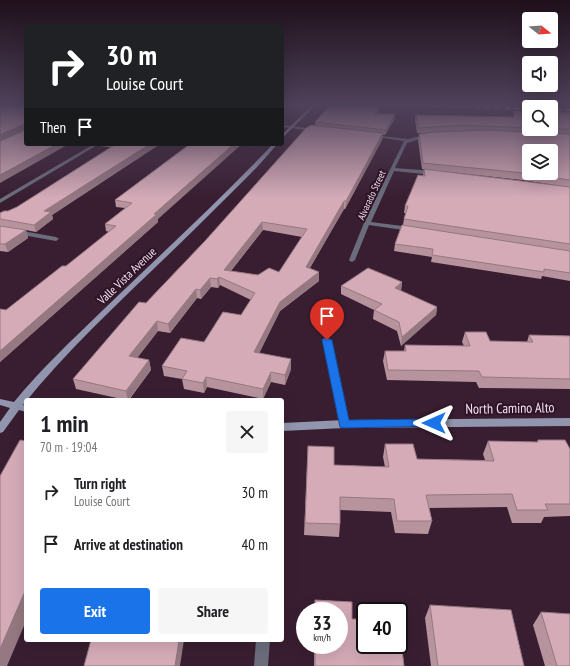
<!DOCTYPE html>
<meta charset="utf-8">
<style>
:root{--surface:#fff;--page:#f6f6f6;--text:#202124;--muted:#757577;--accent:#1a73e8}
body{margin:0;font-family:"PT Sans Narrow",sans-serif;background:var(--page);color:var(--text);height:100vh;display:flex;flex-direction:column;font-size:15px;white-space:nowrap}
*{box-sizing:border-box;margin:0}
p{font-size:13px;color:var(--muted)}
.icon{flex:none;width:22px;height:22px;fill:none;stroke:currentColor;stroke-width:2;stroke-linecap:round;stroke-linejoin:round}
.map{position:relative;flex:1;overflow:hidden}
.side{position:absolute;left:24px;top:398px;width:260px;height:244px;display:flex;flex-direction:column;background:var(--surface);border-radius:4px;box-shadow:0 4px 16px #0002}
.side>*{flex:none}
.banner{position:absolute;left:24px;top:24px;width:260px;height:122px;border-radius:4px;box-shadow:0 4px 16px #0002;background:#202124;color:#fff;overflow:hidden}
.needle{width:26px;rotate:107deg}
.buttons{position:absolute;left:522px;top:12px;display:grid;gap:8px}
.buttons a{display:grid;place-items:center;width:36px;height:36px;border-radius:4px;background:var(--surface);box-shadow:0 4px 16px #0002;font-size:20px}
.speed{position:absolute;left:296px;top:602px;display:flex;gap:8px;font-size:20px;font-weight:700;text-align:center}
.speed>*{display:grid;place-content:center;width:52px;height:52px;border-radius:50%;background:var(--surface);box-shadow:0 4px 16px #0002;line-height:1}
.speed small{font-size:10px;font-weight:400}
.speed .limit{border:2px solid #111;border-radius:6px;background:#fff;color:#111}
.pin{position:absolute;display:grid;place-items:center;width:34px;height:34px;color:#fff;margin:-41px -17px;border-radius:50% 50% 50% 0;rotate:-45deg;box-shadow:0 0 4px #0007}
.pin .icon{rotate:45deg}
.me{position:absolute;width:44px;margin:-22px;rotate:270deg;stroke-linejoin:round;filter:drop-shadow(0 0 3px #0008)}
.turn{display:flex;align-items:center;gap:14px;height:84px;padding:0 16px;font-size:18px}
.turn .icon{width:52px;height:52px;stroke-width:2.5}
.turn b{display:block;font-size:28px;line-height:34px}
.then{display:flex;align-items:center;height:38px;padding:0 16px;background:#0003;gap:8px;font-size:15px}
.round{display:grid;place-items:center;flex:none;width:42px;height:42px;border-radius:4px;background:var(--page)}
.headline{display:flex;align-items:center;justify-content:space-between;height:68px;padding:0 16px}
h1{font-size:24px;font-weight:700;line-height:30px}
.primary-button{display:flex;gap:8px;margin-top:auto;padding:8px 16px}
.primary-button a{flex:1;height:46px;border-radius:4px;background:var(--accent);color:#fff;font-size:16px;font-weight:700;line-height:46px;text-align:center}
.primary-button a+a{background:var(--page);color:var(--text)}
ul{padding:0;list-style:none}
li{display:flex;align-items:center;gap:12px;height:52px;padding:0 16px}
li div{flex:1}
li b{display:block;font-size:15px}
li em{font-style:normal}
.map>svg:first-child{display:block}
</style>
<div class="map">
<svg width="570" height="666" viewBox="0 0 570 666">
<rect width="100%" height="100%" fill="#391e31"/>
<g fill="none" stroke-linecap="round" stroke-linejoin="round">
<!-- lane -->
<path fill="#6b6d7d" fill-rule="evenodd" d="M0,227L56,237L59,239L56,241L0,231Z"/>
<!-- street -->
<path fill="#6b6d7d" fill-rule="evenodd" d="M282,125L315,129L317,130L315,131L282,127Z
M428,134H430V136L407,143L395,168L434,171L437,173L434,175L394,171L371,222L410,227L413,229L410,231L369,225L355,260L352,262L350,261L349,260L364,223L404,141L370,136L372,135L408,139Z
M94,144H99L0,203V199Z
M327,337L331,340L349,424L347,427L344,428L341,427L339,424L323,340Z
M256,640H270L268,666H254Z"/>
<!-- secondary -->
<path fill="#9195ad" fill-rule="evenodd" d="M312,105H316L282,138V135Z
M273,144H277C259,167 237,187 216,208C152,273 80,334 23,405L26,406V412L19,410L3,432L0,433V422L10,408L0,405V399L14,402C41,369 72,340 103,310C160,255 218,202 273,144Z
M570,418V426L344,428L282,431V423L344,420Z"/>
<defs>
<path id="rail" d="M410,105L529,109
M551,110H570"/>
</defs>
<!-- rail casing -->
<use href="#rail" stroke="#d1bcca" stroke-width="2.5"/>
<!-- rail -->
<use href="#rail" stroke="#2e1427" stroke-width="1.5" stroke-dasharray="5" stroke-linecap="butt"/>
</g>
<!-- wall -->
<path fill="#b7939e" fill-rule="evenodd" d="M514,111L529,112V129H551V112L570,113V281L542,276L541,279L431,262L432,257L394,251L395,244L403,225L404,219L406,213H404L405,206L423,176L424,169L568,187L522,180L422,169L418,140L419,134L428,133H417L415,120L416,115L513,117Z
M378,112L376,114H395L394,120L385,135H383L382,140L345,209H344L310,268L319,272V281L280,311L259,353L291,359V369L285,385L271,382L263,399L207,387L204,393L184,389L182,379L164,376L162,366L204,342L241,315L251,300L220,285L218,288L211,287L201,299L197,298L170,333L158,331L137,358L149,360L151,370L129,400H126L76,389L73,379L315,126V122ZM263,230L302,237L279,272L258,275L231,271Z
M99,144H160L52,215L53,219L36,232L26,230L28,238L8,252L0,251V213L8,211L17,207L111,147L99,146Z
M190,144L158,219V222L0,362V309L6,310L66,266L109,232L106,231L105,224L125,208L116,207L115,200Z
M402,282L401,291L437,307L436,315L401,346L397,331L373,319L374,310L341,294V286Z
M465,332L490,341L527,342L529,335L570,336V389L479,388L476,382L387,380L383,361L385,351H404L405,345L464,346L462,342Z
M538,440L570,449V516L544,517L541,523H512L507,507L429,508L432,521L428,534L395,533L391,512L340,510V524L339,537L304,535L308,446L334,465L385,467L383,457L385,444L417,459L485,460L483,454L488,441L537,442Z
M315,600L352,602V619H365V645H399V623L404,666H314V645H339V611H314Z
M430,605L524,666H431L425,618Z
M541,612L570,666H545L533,625Z"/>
<!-- shaded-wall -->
<path fill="#957881" d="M379,106L378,112L373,119L374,114Z
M395,114L394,120L385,135L386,130Z
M24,124L25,130L0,141V135Z
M383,133L382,140L345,209L346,201Z
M57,144H69L0,183V175Z
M150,144H160L52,215L53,219L36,232L34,225L44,211Z
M234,144H242L158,219V222L0,362V351L154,214Z
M344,201V209L305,276L306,267Z
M262,222L263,230L225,278L224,270Z
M26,230L28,238L8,252L5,244Z
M319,272V281L280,311L255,362L254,352L280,302Z
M219,277L220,285L218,288L217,279Z
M210,278L211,287L201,299L200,290Z
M402,282L401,291L395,288Z
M196,289L197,298L170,333L168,324Z
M437,307L436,315L401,346L402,337Z
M157,321L158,331L131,366L129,356Z
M291,359V369L285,385V375Z
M149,360L151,370L128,400L126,391Z
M271,372V382L263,399V389Z
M206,377L207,387L204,393L203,383Z
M26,589V621L7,666H0V649Z
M179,640H184L180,666H175Z"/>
<!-- building -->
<path fill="#d5abb8" stroke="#957881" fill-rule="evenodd" d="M0,105H26V144H57L0,175V141L25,130L26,124H24L0,135Z
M351,105H365L379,106L374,114H395L386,130L315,122L329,106L349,108Z
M514,111L529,112V128L465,125L418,128L416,115L514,117Z
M551,112L570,113V129H551Z
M311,125L383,133L346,201H344L306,267L319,272L280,302L254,352L291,359L285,375L271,372L263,389L206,377L203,383L182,379L187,371L162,366L181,338L204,342L223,312L241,315L255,293L219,277L217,279L210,278L200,290L196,289L168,324L157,321L129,356L149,360L126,391L73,379L139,302L146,303L205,241L306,128ZM262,222L307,229L279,272L269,268L258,275L224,270Z
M485,130L570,134V180L524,173L423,163L419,134L435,132ZM529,151H551V173H529Z
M116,144H150L44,211L51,212L34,225L0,219V213L4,211H8L17,207Z
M190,144H234L154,214H157L0,351V309L6,310L62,266H66L116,226L105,224L132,203L115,200Z
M424,169L570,187V244L404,219L408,206H405L418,175L425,176Z
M402,225L570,251V273L544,269V272L432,255L433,249L395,244Z
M0,226L26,230L5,244H0Z
M368,268L402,282L395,288L437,307L402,337L399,322L374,310L382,304L341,286Z
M465,332H486L490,341L533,342L529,335L570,336V379L482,377L479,371L388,370L385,351H406L405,345L470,346Z
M20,440L26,441V589L0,649V476Z
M538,440H565L570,449V504H545L548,510H517L512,494L426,495L432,521H397L394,499L340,497V524L305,523L308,446L334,447V465L389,467L385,444H413L417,459L494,461L488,441L538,442Z
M315,600L352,602V619H365V645H399V623L404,666H315V645H339V611H315Z
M430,605L511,610L524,666H438Z
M541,612L570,614V666H557Z
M91,640H179L175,666H84Z"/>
<!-- sky -->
<linearGradient id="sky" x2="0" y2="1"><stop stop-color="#1f101b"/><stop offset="0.53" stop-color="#4e415a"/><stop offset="1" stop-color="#4e415a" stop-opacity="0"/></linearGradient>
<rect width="570" height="198" fill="url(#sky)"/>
<!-- route -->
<path fill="#1a73e8" stroke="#114b97" d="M324,338H327L332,340L349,420L434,419L438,420L440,423L438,426L344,428L340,427L322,340Z"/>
<g text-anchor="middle" stroke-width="4" stroke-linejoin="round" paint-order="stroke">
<!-- far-street labels -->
<g font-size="10" fill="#f5e2ef" stroke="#2e1427">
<text transform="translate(371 195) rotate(-65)" y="4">Alvarado Street</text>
</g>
<!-- street labels -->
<g font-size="12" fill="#f5e2ef" stroke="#2e1427">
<text transform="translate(127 276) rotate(-44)" y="4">Valle Vista Avenue</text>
</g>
<!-- near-street labels -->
<g font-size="14" fill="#f5e2ef" stroke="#2e1427">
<text transform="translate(510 408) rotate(-1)" y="5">North Camino Alto</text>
</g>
</g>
</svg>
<div class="buttons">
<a><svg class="needle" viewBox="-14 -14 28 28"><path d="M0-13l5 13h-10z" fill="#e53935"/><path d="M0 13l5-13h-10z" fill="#757577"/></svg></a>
<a><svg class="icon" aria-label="sound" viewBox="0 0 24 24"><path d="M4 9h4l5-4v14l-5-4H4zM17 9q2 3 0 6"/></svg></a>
<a><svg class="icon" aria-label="search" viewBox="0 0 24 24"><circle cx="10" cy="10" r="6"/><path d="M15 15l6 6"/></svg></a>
<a><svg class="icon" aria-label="layers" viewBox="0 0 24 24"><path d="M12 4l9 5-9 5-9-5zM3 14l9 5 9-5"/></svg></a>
</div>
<div class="speed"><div>33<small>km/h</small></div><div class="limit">40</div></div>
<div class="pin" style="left:327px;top:340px;background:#d93025"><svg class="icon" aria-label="arrive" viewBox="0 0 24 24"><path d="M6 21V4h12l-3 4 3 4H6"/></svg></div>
<svg class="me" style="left:434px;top:423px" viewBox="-20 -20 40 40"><path d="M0-17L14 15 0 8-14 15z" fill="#1a73e8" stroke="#fff" stroke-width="4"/></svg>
<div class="banner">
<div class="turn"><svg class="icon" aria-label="right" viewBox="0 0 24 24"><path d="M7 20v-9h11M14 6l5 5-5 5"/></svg><div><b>30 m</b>Louise Court</div></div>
<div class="then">Then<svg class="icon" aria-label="arrive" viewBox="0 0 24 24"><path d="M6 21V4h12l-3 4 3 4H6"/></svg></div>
</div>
<section class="side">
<div class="headline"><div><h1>1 min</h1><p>70 m · 19:04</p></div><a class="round"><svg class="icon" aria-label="close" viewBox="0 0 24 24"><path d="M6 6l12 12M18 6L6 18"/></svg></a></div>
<ul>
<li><svg class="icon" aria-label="right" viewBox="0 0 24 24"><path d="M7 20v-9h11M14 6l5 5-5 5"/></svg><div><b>Turn right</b><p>Louise Court</p></div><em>30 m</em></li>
<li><svg class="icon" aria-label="arrive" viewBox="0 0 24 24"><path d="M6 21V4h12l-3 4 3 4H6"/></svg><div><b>Arrive at destination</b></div><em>40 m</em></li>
</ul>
<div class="primary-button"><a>Exit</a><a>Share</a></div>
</section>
</div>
